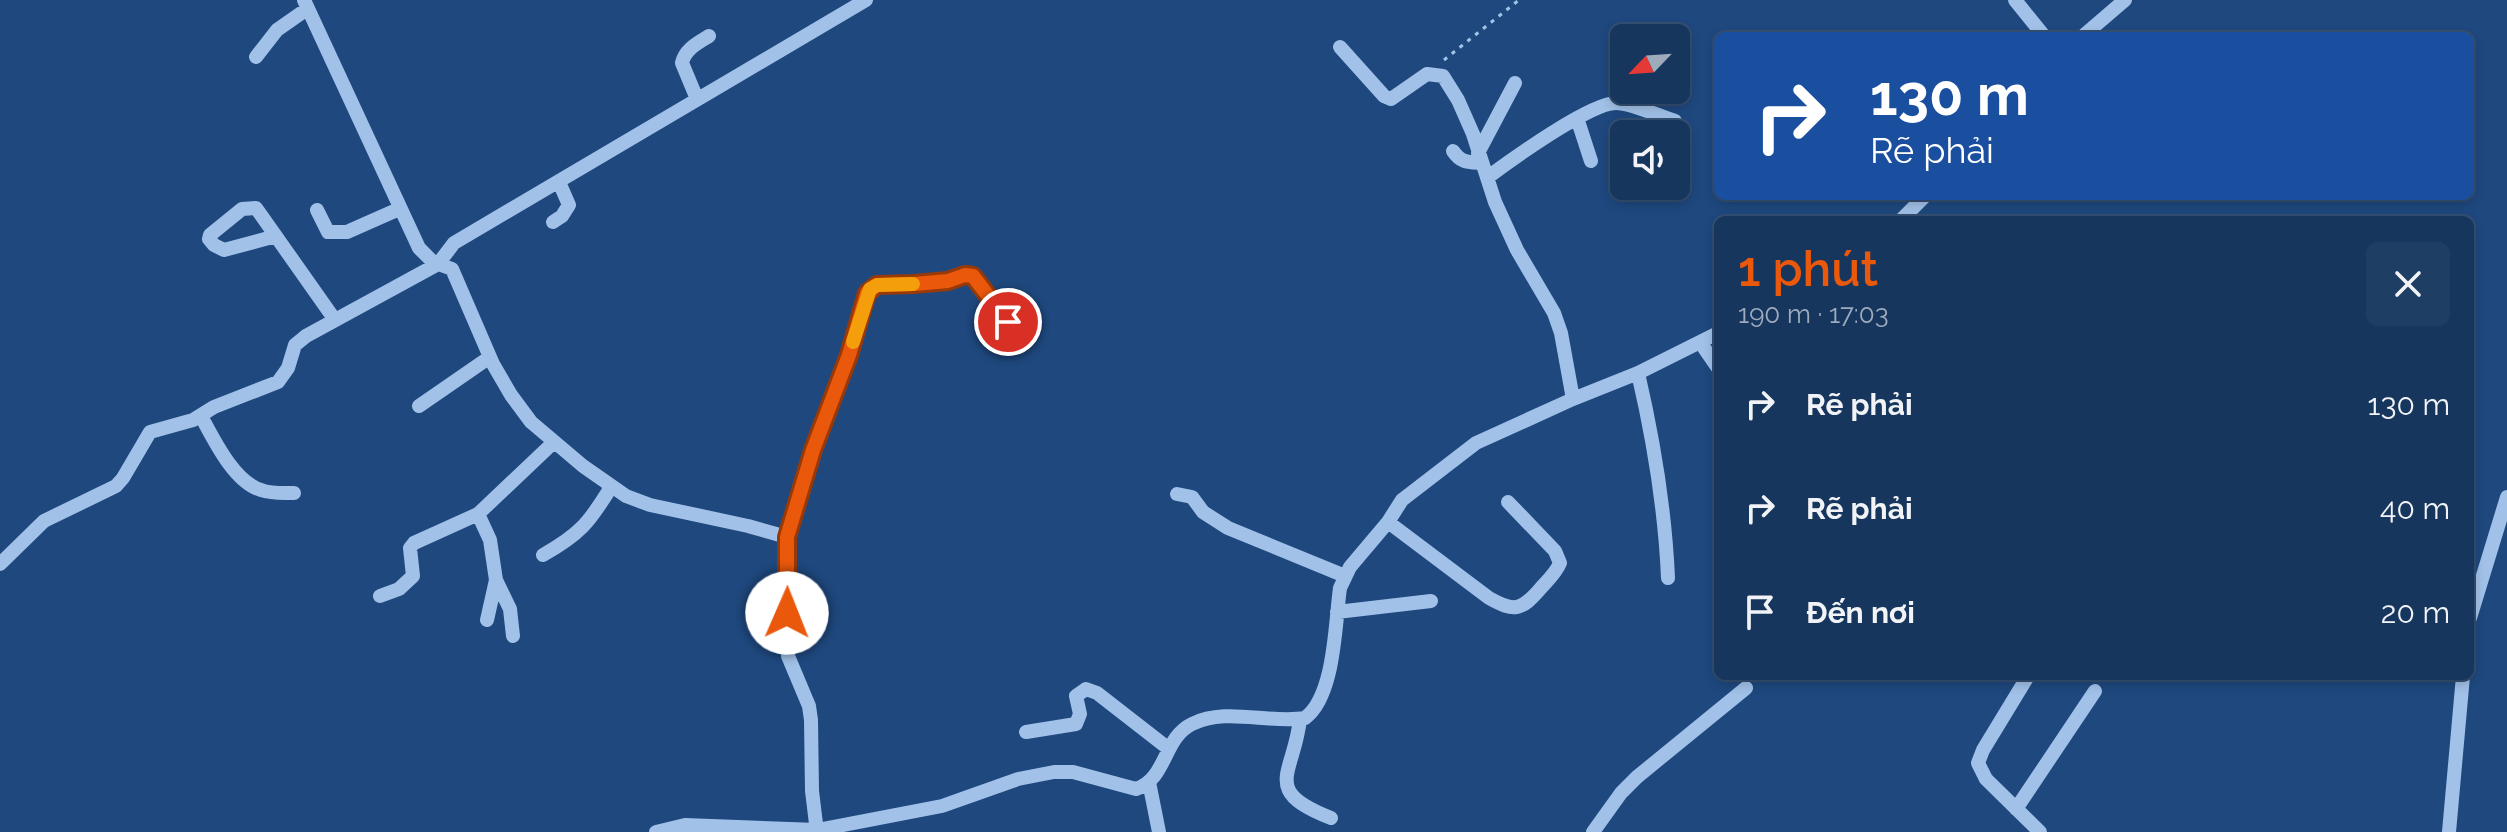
<!DOCTYPE html>
<html lang="vi">
<meta charset="utf-8">
<style>
:root{--surface:#16365e;--page:#1f3e64;--text:#f1f3f6;--muted:#9eabbc;--line:#355073;--accent:#ea580c}
body{margin:0;font-family:Raleway,sans-serif;background:var(--page);color:var(--text);height:100vh;display:flex;flex-direction:column;font-size:30px;white-space:nowrap}
*{box-sizing:border-box;margin:0}
p{font-size:26px;color:var(--muted)}
.icon{flex:none;width:44px;height:44px;fill:none;stroke:currentColor;stroke-width:2;stroke-linecap:round;stroke-linejoin:round}
.map{position:relative;flex:1;overflow:hidden}
.sheet{position:absolute;left:1714px;top:216px;width:760px;height:464px;display:flex;flex-direction:column;background:var(--surface);border-radius:12px;box-shadow:0 4px 12px #0003,0 0 0 2px var(--line)}
.sheet>*{flex:none}
.hud{position:absolute;left:1714px;top:32px;width:760px;height:168px;border-radius:12px;box-shadow:0 4px 12px #0003,0 0 0 2px var(--line);background:#1a4fa0;color:#fff;overflow:hidden}
.needle{width:52px;rotate:245deg}
.tools{position:absolute;left:1610px;top:24px;display:grid;gap:16px}
.tools a{display:grid;place-items:center;width:80px;height:80px;border-radius:12px;background:var(--surface);box-shadow:0 4px 12px #0003,0 0 0 2px var(--line);font-size:40px}
.pin{position:absolute;display:grid;place-items:center;width:68px;height:68px;color:#fff;margin:-34px;border:4px solid #fff;border-radius:50%;box-shadow:0 2px 8px #0007}
.me{position:absolute;width:88px;margin:-44px;rotate:1deg;stroke-linejoin:round;filter:drop-shadow(0 0 6px #0008)}
.turn{display:flex;align-items:center;gap:28px;height:168px;padding:0 24px;font-size:36px}
.turn .icon{width:104px;height:104px;stroke-width:2.5}
.turn b{display:block;font-size:56px;line-height:68px}
.round{display:grid;place-items:center;flex:none;width:84px;height:84px;border-radius:12px;background:var(--page)}
.overview{display:flex;align-items:center;justify-content:space-between;height:136px;padding:0 24px}
h1{font-size:48px;font-weight:600;line-height:60px;color:var(--accent)}
ul{padding:0;list-style:none}
li{display:flex;align-items:center;gap:24px;height:104px;padding:0 24px}
li div{flex:1}
li b{display:block;font-size:30px}
li em{font-style:normal}
.map>svg:first-child{display:block}
</style>
<div class="map">
<svg width="2507" height="832" viewBox="0 0 2507 832">
<rect width="100%" height="100%" fill="#1e487e"/>
<g fill="none" stroke-linecap="round" stroke-linejoin="round">
<!-- path -->
<path stroke="#a1c1e8" stroke-width="3" stroke-dasharray="4 6" stroke-linecap="butt" d="M1444,60L1519,0"/>
<!-- minor -->
<path stroke="#a1c1e8" stroke-width="14" d="M304,0L419,248L433,262L452,269L493,364L511,395L531,422L583,466L626,496L650,505L748,526L787,537L788,656L809,706L811,720L812,791L817,832
M2015,0L2044,36
M2083,36L2125,0
M1340,47L1384,96L1391,99L1427,74L1443,76L1458,100L1473,134L1495,202L1517,250L1554,313L1561,333L1573,399
M256,57L277,30L307,9
M697,99L682,63C685,49 698,43 709,36
M1577,118L1591,161
M1453,151C1461,163 1468,162 1482,163
M1478,153L1515,83
M1488,177C1511,160 1590,103 1616,103C1631,103 1659,116 1675,121
M317,210L328,232H347L399,209
M1901,220L1925,196
M553,222L562,216L569,205L559,182
M276,236L224,250L214,245L209,239L210,235L242,209L256,208L261,215L335,320
M1700,342L1718,368
M1638,373C1654,442 1665,508 1668,578
M419,406L490,357
M201,416C214,440 234,482 261,490C272,494 283,493 294,493
M1177,494L1192,497L1203,512L1228,528L1345,576
M478,514L490,540L496,580L510,609L513,636
M1388,522L1489,598C1514,612 1521,611 1540,589C1547,581 1556,573 1560,563L1555,551L1508,502
M787,537L813,450L849,355L867,293L877,285L914,284L948,281L965,275L973,276L1008,322
M543,555C580,534 589,523 611,487
M0,564L44,521L116,486L123,478L150,432L193,420L214,407L278,382L288,368L295,345L306,336L438,264L454,243L866,0
M380,596L399,589L413,576L410,548L414,543L478,514L554,442
M1337,612L1431,601
M2470,618L2507,497
M487,620L496,580
M2028,676L1983,750L1978,763L1986,779L2040,832
M1300,719C1294,775 1260,790 1331,818
M1026,732L1076,724L1080,714L1076,696L1086,689L1097,693L1169,749
M1149,782L1159,832
M2016,809L2095,691
M656,832L685,825L817,830L942,806L1018,779L1054,772H1073L1136,789C1167,779 1163,738 1192,724C1226,707 1268,724 1305,718C1335,696 1335,623 1340,588L1350,567L1388,522L1402,500L1476,443L1573,399L1638,373L1718,333
M1593,832L1621,793L1637,777L1746,688
M2449,832L2463,676"/>
</g>
<g fill="none" stroke-linecap="round" stroke-linejoin="round">
<defs>
<path id="route" d="M787,613V537L813,450L849,355L867,293L877,285L914,284L948,281L965,275L973,276L1008,322"/>
</defs>
<!-- route casing -->
<use href="#route" stroke="#983908" stroke-width="20"/>
<!-- route -->
<use href="#route" stroke="#ea580c" stroke-width="14"/>
<!-- slow -->
<path stroke="#f59e0b" stroke-width="14" d="M853,342L870,289L877,285L913,284"/>
</g>
</svg>
<div class="tools">
<a><svg class="needle" viewBox="-14 -14 28 28"><path d="M0-13l5 13h-10z" fill="#e53935"/><path d="M0 13l5-13h-10z" fill="#9eabbc"/></svg></a>
<a><svg class="icon" aria-label="sound" viewBox="0 0 24 24"><path d="M4 9h4l5-4v14l-5-4H4zM17 9q2 3 0 6"/></svg></a>
</div>
<div class="pin" style="left:1008px;top:322px;background:#d93025"><svg class="icon" aria-label="arrive" viewBox="0 0 24 24"><path d="M6 21V4h12l-3 4 3 4H6"/></svg></div>
<svg class="me" style="left:787px;top:613px" viewBox="-20 -20 40 40"><circle r="19" fill="#fff"/><path d="M0-13L10 11 0 6-10 11z" fill="#ea580c"/></svg>
<div class="hud">
<div class="turn"><svg class="icon" aria-label="right" viewBox="0 0 24 24"><path d="M7 20v-9h11M14 6l5 5-5 5"/></svg><div><b>130 m</b>Rẽ phải</div></div>
</div>
<section class="sheet">
<div class="overview"><div><h1>1 phút</h1><p>190 m · 17:03</p></div><a class="round"><svg class="icon" aria-label="close" viewBox="0 0 24 24"><path d="M6 6l12 12M18 6L6 18"/></svg></a></div>
<ul>
<li><svg class="icon" aria-label="right" viewBox="0 0 24 24"><path d="M7 20v-9h11M14 6l5 5-5 5"/></svg><div><b>Rẽ phải</b></div><em>130 m</em></li>
<li><svg class="icon" aria-label="right" viewBox="0 0 24 24"><path d="M7 20v-9h11M14 6l5 5-5 5"/></svg><div><b>Rẽ phải</b></div><em>40 m</em></li>
<li><svg class="icon" aria-label="arrive" viewBox="0 0 24 24"><path d="M6 21V4h12l-3 4 3 4H6"/></svg><div><b>Đến nơi</b></div><em>20 m</em></li>
</ul>
</section>
</div>
